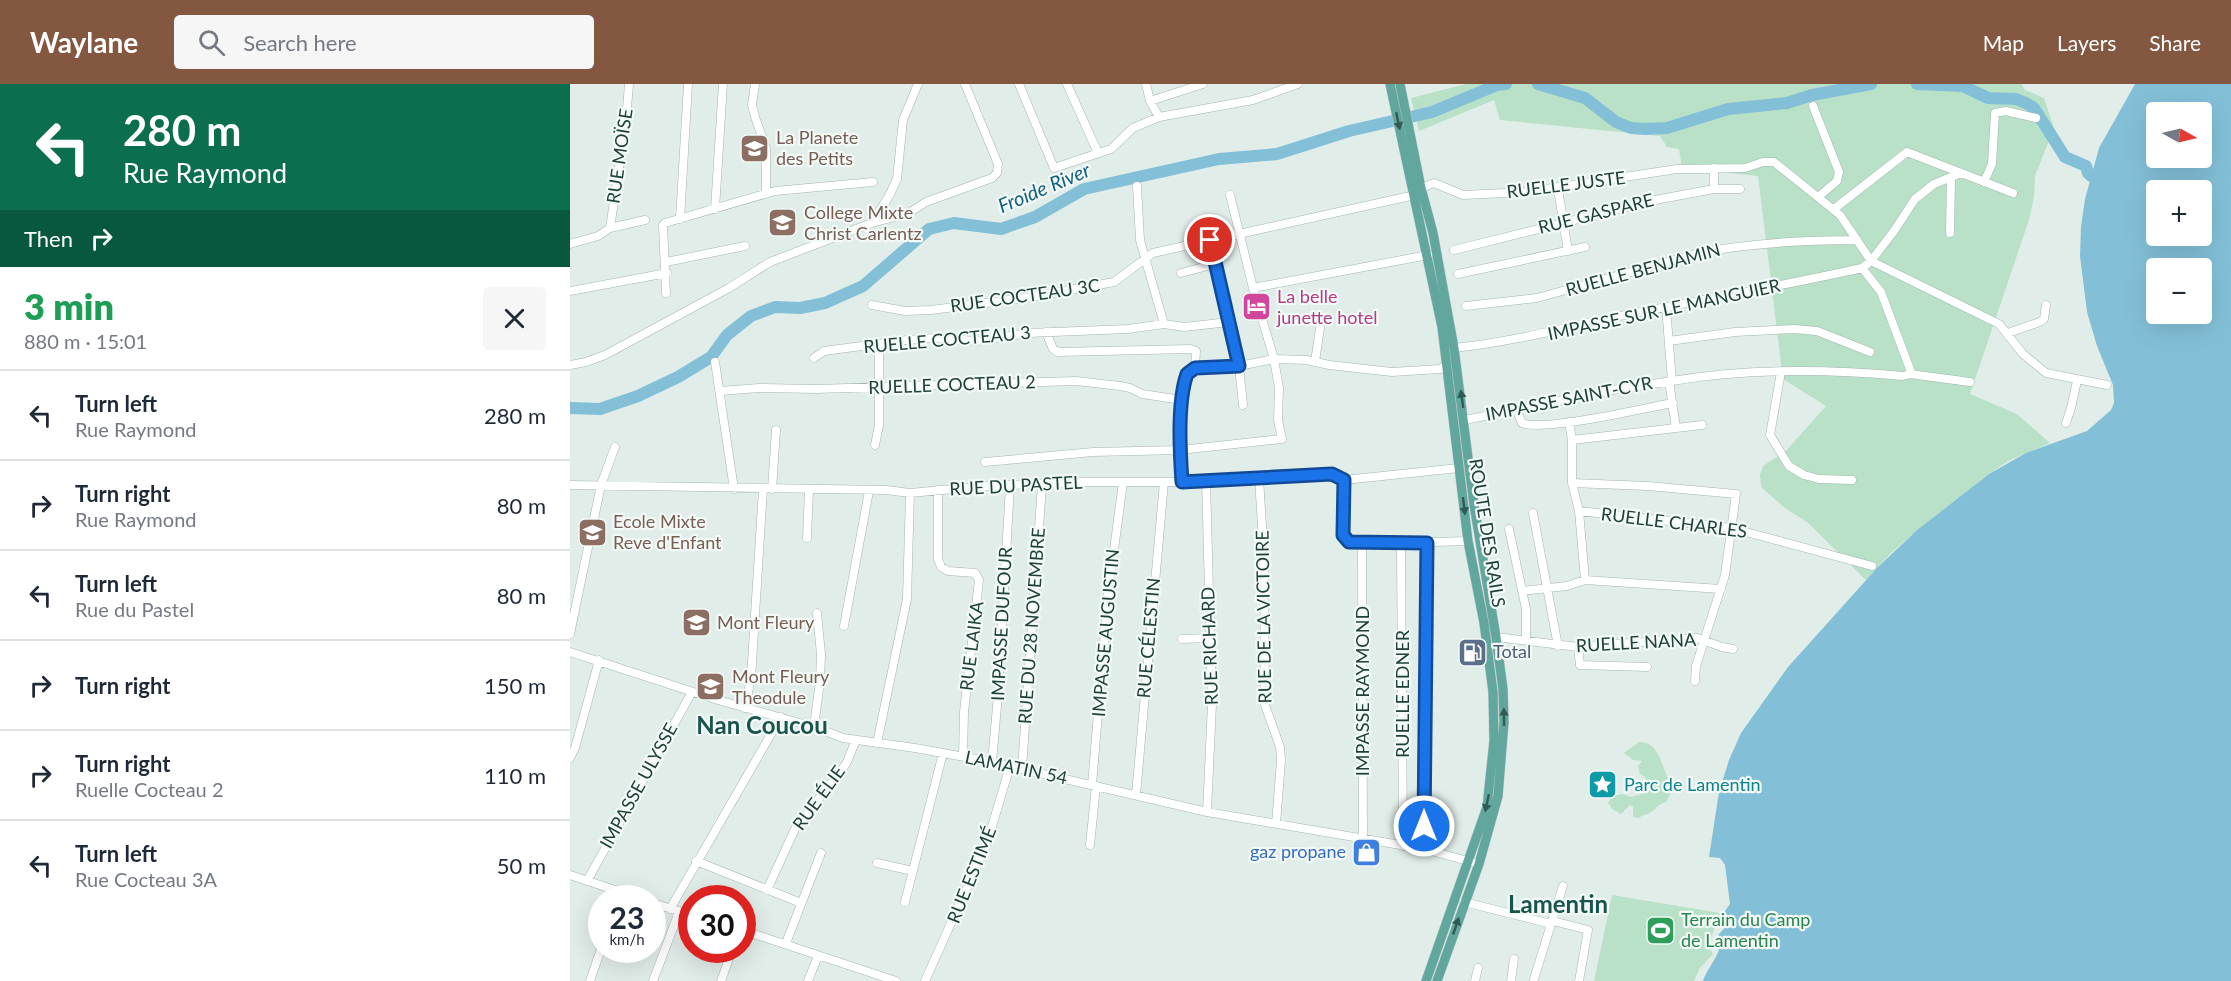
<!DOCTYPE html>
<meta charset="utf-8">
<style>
:root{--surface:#fff;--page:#f6f6f7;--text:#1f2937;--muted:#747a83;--line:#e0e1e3;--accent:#845741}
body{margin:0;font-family:Lato,sans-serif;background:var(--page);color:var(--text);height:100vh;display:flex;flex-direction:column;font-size:22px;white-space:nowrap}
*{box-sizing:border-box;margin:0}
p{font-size:20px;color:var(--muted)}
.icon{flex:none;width:33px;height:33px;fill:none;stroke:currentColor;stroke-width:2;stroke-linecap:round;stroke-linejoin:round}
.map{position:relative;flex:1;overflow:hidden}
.side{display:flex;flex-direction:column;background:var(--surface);width:570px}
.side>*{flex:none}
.top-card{background:#0b6e4f;color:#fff;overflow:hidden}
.needle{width:39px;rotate:98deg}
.buttons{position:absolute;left:1576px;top:18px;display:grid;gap:12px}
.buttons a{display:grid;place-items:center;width:66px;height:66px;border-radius:6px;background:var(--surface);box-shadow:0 6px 24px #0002;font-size:30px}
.speed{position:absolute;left:18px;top:801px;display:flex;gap:12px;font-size:30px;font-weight:700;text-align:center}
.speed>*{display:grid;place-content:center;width:78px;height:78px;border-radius:50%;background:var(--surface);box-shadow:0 6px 24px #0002;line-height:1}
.speed small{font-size:15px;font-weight:400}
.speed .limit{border:9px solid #d22;background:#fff;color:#111}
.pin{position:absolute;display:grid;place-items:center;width:51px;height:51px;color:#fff;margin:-26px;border:3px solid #fff;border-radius:50%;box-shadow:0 2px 6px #0007}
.me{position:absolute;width:66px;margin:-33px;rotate:0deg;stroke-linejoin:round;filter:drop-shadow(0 0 4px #0008)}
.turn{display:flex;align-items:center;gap:21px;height:126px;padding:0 24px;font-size:27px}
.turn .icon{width:78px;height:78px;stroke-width:2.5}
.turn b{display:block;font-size:42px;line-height:51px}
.then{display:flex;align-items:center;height:57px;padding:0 24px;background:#0003;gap:12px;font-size:22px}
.round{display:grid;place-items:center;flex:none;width:63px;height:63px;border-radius:6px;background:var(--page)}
.headline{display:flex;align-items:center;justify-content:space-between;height:102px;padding:0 24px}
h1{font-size:36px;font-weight:800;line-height:45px;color:#1e9e55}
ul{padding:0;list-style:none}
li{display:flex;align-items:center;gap:18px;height:90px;padding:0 24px;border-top:2px solid var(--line)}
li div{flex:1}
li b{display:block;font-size:22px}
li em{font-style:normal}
header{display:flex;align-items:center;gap:36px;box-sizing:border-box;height:84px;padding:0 30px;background:var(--accent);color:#fff}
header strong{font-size:28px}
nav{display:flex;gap:33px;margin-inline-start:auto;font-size:21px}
.search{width:420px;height:54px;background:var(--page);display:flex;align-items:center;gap:15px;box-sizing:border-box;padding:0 21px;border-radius:6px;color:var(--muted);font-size:22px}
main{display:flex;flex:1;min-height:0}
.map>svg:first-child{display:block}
</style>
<header>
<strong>Waylane</strong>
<div class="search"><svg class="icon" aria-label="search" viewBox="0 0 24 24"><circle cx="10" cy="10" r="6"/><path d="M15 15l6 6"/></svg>Search here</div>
<nav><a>Map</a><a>Layers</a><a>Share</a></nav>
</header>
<main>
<section class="side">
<div class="top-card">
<div class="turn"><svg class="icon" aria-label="left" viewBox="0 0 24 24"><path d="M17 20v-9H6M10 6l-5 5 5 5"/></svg><div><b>280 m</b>Rue Raymond</div></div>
<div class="then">Then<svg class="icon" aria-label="right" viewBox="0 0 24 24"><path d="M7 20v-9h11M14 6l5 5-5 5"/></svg></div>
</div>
<div class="headline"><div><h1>3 min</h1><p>880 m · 15:01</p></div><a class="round"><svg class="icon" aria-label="close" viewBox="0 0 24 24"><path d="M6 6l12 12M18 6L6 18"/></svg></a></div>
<ul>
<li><svg class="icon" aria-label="left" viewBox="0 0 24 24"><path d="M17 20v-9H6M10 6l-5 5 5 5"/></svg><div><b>Turn left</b><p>Rue Raymond</p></div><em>280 m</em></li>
<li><svg class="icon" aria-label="right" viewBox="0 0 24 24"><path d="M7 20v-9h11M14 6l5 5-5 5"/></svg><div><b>Turn right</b><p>Rue Raymond</p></div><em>80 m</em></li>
<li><svg class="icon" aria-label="left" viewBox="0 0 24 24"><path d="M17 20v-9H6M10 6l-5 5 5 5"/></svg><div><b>Turn left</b><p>Rue du Pastel</p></div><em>80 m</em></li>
<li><svg class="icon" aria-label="right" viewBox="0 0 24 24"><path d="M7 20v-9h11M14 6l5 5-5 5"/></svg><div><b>Turn right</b></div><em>150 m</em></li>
<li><svg class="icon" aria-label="right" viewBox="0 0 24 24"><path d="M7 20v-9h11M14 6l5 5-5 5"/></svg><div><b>Turn right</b><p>Ruelle Cocteau 2</p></div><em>110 m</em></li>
<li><svg class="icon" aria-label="left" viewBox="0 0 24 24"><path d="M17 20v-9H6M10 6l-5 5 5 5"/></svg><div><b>Turn left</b><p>Rue Cocteau 3A</p></div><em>50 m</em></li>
</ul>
</section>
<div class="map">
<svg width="1661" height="897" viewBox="0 0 1661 897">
<rect width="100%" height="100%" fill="#e1ede9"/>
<!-- green -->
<path fill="#b8e1c8" d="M896,0H1451L1455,6L1474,14L1484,44L1465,92L1464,113L1459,136L1400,310L1447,330L1480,359L1438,377L1419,390L1347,446L1321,469L1296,496L1237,438L1215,424L1191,403L1190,391L1193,382L1216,367L1256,322L1213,295L1188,92L1112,84L1109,65L1097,63L1090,52L930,36L924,16L849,47L841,14Z
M1069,658C1092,658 1091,687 1102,701L1101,709L1096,718C1085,722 1088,724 1081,728C1077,731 1073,730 1069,734L1063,733V722L1060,721L1051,730L1042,725L1038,719L1042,712L1053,710L1061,713L1074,709L1076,694L1070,690L1068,682L1072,677L1063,676L1054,669Z
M1042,811L1150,829L1138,862L1143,870L1130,884L1124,897H1024Z"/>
<!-- water -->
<path fill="#83c0d8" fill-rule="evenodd" d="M1565,0H1661V897H1133C1136,887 1145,877 1149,866L1146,860L1149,850L1161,837L1156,835L1155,827L1160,820L1155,781L1150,774L1139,773L1149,708L1159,676L1171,649L1218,583L1307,484L1347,446L1419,390L1456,369L1517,347L1541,326L1544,319L1543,301L1527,262L1517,228L1510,172L1511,143L1515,115L1529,64ZM1587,28H1632V74H1587ZM1587,106H1632V152H1587ZM1587,184H1632V230H1587Z"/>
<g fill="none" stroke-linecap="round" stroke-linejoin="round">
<!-- river -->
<path stroke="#83c0d8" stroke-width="12" d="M968,0L1015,14L1046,38L1061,44L1075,45L1097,44L1158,25L1217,19L1242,11L1301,0
M1347,0L1393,2L1418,14L1446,15L1456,19L1464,24L1495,73L1516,82L1518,89L1521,92
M0,324L30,325L68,312L108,293L141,273L157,251L181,232L205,223L230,224L255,219L293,202L359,145L384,139L431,145L465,133L514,105L649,75L707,70L779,47L862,28L927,1L936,0"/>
<defs>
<path id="minor" d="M185,0L182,21L185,33L196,64V109
M449,0L484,84L541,65L563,44L589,33L683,16L728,0
M497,0L528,69
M576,0L580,17L589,33
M580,17L633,0
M1243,22L1269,88L1267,97L1248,113
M1144,84V105
M1414,98L1422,80L1425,29L1436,27L1466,34
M567,102L570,156L594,240
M851,104L864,99L893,111L956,108L1107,85L1175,84L1193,78H1204L1270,131L1301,177L1429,240L1453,270L1476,289L1537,301
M988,105L998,167
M145,125L153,0
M1264,125L1337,68L1443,109
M110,135L118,0
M302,139L339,129L356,118L422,94L427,89L428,80L395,0
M40,144L56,37L59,0
M1380,149L1381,93
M641,155L669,282L673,321
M0,160L28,152L40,144L75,136
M884,166L1085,116L1144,105H1170
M96,178L175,162
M611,189L645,180
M888,190L1015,163
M683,204L858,171
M0,207L97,189
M96,209L93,141L95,139L205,107L303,98
M302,221L335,227L361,226L455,214L544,198L583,169L845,111
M896,222L967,214L1133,168C1184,159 1235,156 1287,156
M476,248L483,265L488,268L620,265L626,267L625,284C623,285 619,288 617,289C608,302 611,380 612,398
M1438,249L1470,238L1474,235L1476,221
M1099,257L1165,248L1224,245L1247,247L1300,268
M884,264C941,258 994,244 1050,232C1131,216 1212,202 1292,184L1301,177L1324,147L1345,115L1364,100L1391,89
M244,274L254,267L337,256L365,254L407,257L458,249L558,245L594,240L614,243L659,238
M145,278L164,405
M745,278L750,244
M0,281L16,278L35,271L159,204L200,178L302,139L319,112L327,95L333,36L348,0
M625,284L669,282L704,275L737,276L759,281L822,288L870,285L877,281
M1211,288L1200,351L1219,382L1234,391L1249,395L1282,396
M1340,290L1400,298
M1099,297L1106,344
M1102,297C1178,284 1256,285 1333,292L1340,290L1341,288L1311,208L1292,184
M150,307L189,304L246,305L506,297L550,302L560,304L572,310L612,316
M946,325L952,339C974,348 1074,324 1103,319
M895,336L1043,306L1102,297L1096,223
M999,338L1002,356V399L1009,427L1015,496
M1496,339L1501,324L1507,297
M1002,356L1132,341
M305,361L309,341V261
M415,378L523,368L610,366L712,355L708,336L709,304L704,275L683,204L660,111
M689,394L694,474L695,621L710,663L711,676L706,740
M636,396L642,620L637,728
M774,396L773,451L779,458L792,460L898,457
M1002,399L1078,402L1166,410L1155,491L1126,582L1125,597
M0,401L316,406L340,409L416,402L512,398H612L758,389L774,396L889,384
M202,405L206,346
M368,406V475L371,483L378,487L405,489L409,496L394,628L393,672
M1009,427L1161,444L1302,482
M963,429L988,562
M939,445L956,525V555
M237,454L239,406
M831,459L833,762
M792,460L793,755
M952,507L997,502L1015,496L1151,505
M274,542L299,407
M0,550L31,401L45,363
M926,553L1008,563L1127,554L1152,563L1163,565
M612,555L639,554
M1008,563L1010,581L1077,583
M0,568L148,616L244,643L273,654L345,664L422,678L637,728L854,765L909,780
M175,624L181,594L193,405
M244,643L250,597L251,570L247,529
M307,659L337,515L340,409
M0,674L5,664L29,576
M422,678L428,611L440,401
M452,684L472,401
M522,701L538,511L553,398
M566,711L594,398
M520,761L526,702
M854,765L857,459
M126,777L231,819
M307,779L343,787
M0,791L69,814
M17,797L122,608
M197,806L225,745L276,680L286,656
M335,818L373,669
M894,818L981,840
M82,819L122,831
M100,825L211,633
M983,837L1018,846L1009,897
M172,846L326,897
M216,859L251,769
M964,895L993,802
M20,897L32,862
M83,897L109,828
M151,897L162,866
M238,897L248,872
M355,897L417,759L440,682
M905,897L908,884
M941,897L944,875"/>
<path id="major" d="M820,0L872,243L898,457L914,539L923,608L924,657L917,723L856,897
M830,0L851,104L863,149L884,264L904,421L926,553L933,605L934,638L928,712L909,780L867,897"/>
</defs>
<!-- minor casing -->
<use href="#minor" stroke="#a3b6b1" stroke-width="9"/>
<!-- major casing -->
<use href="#major" stroke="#c0cac8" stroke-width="10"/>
<!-- minor -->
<use href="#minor" stroke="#fff" stroke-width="8"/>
<!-- major -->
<use href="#major" stroke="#61a79e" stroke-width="9"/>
</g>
<!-- one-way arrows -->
<defs><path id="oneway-solid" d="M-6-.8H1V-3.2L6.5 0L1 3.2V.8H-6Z" transform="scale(1.5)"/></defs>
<g fill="#305a54">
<use href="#oneway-solid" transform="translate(828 37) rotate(78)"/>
<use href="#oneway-solid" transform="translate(892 315) rotate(-98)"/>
<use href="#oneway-solid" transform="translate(894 422) rotate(83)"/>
<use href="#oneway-solid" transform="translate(934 633) rotate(-91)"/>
<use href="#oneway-solid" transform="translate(917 719) rotate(102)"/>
<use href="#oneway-solid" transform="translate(886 842) rotate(-71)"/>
</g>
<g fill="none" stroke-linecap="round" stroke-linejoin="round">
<defs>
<path id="route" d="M640,156L669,282L625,284L617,290C607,318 610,368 612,398L762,390L774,396L773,451L779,458L857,459L854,742"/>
</defs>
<!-- route casing -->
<use href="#route" stroke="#114b97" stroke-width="15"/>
<!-- route -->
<use href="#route" stroke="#1a73e8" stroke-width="10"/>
</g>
<!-- icons -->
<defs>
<symbol id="school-square" viewBox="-11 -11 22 22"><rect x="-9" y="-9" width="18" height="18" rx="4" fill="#8d6e63" stroke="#f2f9f6"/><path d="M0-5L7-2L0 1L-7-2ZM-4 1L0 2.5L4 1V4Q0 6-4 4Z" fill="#fff"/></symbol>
<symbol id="hotel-square" viewBox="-11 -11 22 22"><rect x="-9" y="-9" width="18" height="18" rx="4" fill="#d1479c" stroke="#f2f9f6"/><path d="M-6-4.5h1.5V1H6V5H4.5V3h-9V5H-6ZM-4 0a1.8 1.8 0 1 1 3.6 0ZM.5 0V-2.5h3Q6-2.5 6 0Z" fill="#fff"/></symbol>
<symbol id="fuel-square" viewBox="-11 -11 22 22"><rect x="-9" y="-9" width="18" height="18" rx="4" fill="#5c6f8a" stroke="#f2f9f6"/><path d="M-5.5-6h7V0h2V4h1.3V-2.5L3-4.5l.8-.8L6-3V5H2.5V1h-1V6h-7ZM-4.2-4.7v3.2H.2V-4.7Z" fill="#fff"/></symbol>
<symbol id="sight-square" viewBox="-11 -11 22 22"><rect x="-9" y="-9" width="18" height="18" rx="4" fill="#0f9aa8" stroke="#f2f9f6"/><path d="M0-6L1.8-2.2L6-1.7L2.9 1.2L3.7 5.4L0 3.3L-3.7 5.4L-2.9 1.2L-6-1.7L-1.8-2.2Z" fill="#fff"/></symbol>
<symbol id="shop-square" viewBox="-11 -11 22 22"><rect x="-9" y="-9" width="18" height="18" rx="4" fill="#3f7fe0" stroke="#f2f9f6"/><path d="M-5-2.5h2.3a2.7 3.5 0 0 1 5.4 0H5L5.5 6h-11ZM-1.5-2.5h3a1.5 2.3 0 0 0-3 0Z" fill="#fff"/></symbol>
<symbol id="stadium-square" viewBox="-11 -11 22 22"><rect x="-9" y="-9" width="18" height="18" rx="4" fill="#2e9e5b" stroke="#f2f9f6"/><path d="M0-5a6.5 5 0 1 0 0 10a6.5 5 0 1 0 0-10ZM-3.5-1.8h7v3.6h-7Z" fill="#fff"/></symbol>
</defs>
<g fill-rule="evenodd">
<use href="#school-square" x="168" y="48" width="33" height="33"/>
<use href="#school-square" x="196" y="122" width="33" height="33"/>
<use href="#hotel-square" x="670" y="206" width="33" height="33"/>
<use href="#school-square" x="6" y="432" width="33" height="33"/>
<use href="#school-square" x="110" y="522" width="33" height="33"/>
<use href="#fuel-square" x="886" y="552" width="33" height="33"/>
<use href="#school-square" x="124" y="586" width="33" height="33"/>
<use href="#sight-square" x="1016" y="684" width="33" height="33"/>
<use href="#shop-square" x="780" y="752" width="33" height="33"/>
<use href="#stadium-square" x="1074" y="830" width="33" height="33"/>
</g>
<g text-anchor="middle" stroke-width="4.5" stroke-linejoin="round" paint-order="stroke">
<!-- education labels -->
<g font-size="18" fill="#785e54" stroke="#f2f9f6" text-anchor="start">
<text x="206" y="60">La Planete<tspan x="206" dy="21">des Petits</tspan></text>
<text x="234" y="135">College Mixte<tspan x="234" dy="21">Christ Carlentz</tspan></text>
<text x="43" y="444">Ecole Mixte<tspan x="43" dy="21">Reve d'Enfant</tspan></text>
<text x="147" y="545">Mont Fleury</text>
<text x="162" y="599">Mont Fleury<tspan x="162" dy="21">Theodule</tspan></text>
</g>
<!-- street labels -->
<g font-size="18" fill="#1f403b" stroke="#f2f9f6">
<text transform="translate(50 72) rotate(-82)" y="6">RUE MOÏSE</text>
<text transform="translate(996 101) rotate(-7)" y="6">RUELLE JUSTE</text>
<text transform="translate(1026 130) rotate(-14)" y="6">RUE GASPARE</text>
<text transform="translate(1073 186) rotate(-15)" y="6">RUELLE BENJAMIN</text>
<text transform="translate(455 212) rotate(-8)" y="6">RUE COCTEAU 3C</text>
<text transform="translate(1094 226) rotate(-12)" y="6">IMPASSE SUR LE MANGUIER</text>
<text transform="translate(377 256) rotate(-5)" y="6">RUELLE COCTEAU 3</text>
<text transform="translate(382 301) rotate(-2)" y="6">RUELLE COCTEAU 2</text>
<text transform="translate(999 315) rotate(-11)" y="6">IMPASSE SAINT-CYR</text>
<text transform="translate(446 402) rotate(-3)" y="6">RUE DU PASTEL</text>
<text transform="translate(1104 439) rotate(7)" y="6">RUELLE CHARLES</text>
<text transform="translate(917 449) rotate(81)" y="6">ROUTE DES RAILS</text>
<text transform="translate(694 533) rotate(-91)" y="6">RUE DE LA VICTOIRE</text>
<text transform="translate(432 540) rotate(-87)" y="6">IMPASSE DUFOUR</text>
<text transform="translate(462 542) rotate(-86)" y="6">RUE DU 28 NOVEMBRE</text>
<text transform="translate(536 549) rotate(-85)" y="6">IMPASSE AUGUSTIN</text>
<text transform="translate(579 554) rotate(-85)" y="6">RUE CÉLESTIN</text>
<text transform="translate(1066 559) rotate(-3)" y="6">RUELLE NANA</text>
<text transform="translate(402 562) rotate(-83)" y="6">RUE LAIKA</text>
<text transform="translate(640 562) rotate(-92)" y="6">RUE RICHARD</text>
<text transform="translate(793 607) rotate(-90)" y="6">IMPASSE RAYMOND</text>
<text transform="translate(833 610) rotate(-90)" y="6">RUELLE EDNER</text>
<text transform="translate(446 684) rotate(12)" y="6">LAMATIN 54</text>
<text transform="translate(69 702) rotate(-61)" y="6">IMPASSE ULYSSE</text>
<text transform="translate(249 714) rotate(-54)" y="6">RUE ÉLIE</text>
<text transform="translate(402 791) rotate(-68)" y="6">RUE ESTIMÉ</text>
</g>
<!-- hotel labels -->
<g font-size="18" fill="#b23c85" stroke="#f2f9f6" text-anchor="start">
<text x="707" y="219">La belle<tspan x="707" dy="21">junette hotel</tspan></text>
</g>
<!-- service labels -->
<g font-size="18" fill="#4e5e75" stroke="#f2f9f6" text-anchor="start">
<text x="923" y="574">Total</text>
</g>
<!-- culture labels -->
<g font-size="18" fill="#0d838f" stroke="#f2f9f6" text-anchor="start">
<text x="1054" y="707">Parc de Lamentin</text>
</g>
<!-- shop labels -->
<g font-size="18" fill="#366cbe" stroke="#f2f9f6" text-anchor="end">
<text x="776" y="774">gaz propane</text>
</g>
<!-- leisure labels -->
<g font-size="18" fill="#27864d" stroke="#f2f9f6" text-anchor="start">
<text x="1111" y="842">Terrain du Camp<tspan x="1111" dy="21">de Lamentin</tspan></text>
</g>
<!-- water labels -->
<g font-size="20" font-style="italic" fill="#136182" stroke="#f2f9f6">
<text transform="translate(474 104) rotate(-23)" y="7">Froide River</text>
</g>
<!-- district labels -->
<g font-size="24" font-weight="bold" fill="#19544d" stroke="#f2f9f6">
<text x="192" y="650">Nan Coucou</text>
<text x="988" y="829">Lamentin</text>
</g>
</g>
</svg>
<div class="buttons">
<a><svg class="needle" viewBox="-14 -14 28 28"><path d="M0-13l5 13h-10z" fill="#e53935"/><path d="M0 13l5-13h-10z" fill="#747a83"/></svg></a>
<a>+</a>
<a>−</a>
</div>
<div class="speed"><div>23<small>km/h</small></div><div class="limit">30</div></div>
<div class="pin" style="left:640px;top:156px;background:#d93025"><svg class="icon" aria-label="arrive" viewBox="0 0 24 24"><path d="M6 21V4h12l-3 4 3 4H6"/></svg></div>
<svg class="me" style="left:854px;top:742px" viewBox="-20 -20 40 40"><circle r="17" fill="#1a73e8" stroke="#fff" stroke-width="3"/><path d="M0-11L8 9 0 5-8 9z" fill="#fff"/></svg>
</div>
</main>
